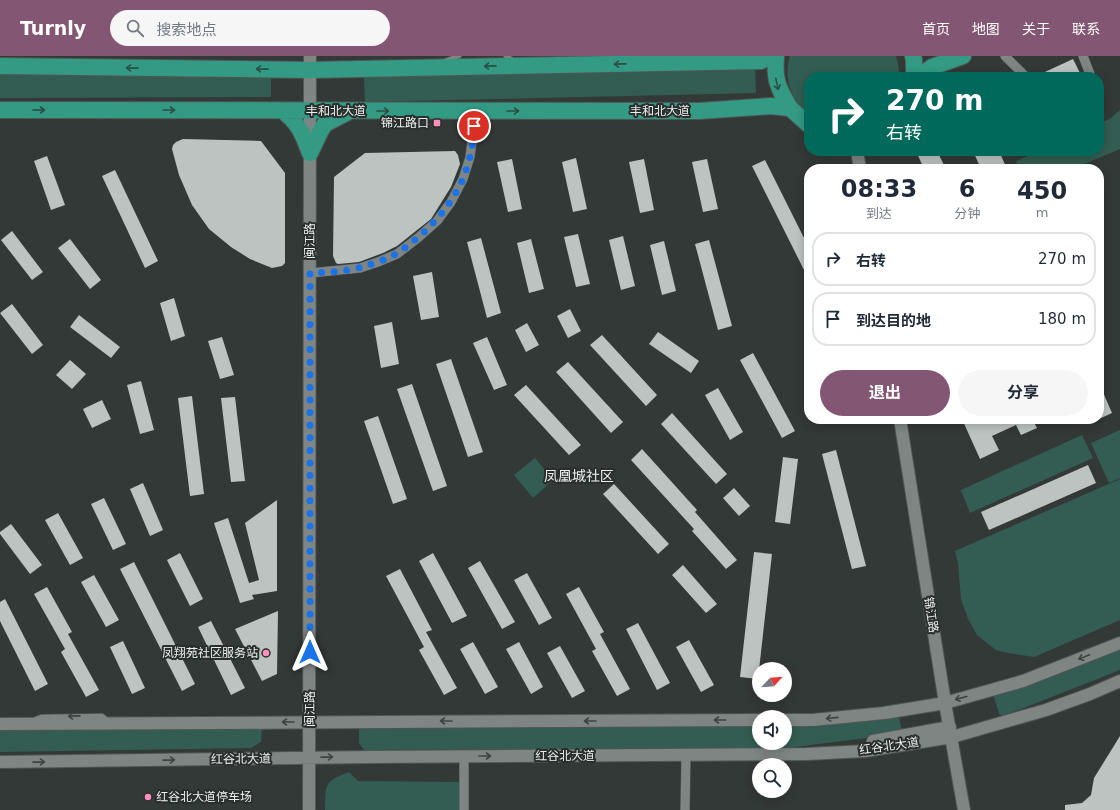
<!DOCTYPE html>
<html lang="zh">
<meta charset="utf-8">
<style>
:root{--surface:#fff;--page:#f6f6f7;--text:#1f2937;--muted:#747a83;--line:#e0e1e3;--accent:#835673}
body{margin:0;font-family:"DejaVu Sans","Noto Sans SC",sans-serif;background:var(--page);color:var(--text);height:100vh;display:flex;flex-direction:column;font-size:15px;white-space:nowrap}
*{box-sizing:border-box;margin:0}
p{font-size:13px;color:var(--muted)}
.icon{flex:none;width:22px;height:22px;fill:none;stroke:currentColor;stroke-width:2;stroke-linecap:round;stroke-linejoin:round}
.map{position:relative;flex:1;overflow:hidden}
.panel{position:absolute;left:804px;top:108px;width:300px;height:260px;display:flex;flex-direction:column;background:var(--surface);border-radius:16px;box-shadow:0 2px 10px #0003}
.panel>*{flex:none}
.hud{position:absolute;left:804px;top:16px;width:300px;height:84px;border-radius:16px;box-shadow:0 2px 10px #0003;background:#00695c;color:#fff;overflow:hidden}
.needle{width:26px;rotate:64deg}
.tools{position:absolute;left:752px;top:606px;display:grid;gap:8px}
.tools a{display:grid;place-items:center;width:40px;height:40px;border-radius:50%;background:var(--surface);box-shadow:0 2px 10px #0003;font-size:20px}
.pin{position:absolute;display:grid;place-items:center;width:34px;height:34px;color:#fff;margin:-17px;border:2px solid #fff;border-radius:50%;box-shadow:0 1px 4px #0007}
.me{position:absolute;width:44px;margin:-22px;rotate:0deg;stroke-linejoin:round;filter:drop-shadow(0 0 3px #0008)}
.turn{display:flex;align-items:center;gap:14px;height:84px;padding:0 16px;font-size:18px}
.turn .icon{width:52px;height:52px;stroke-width:2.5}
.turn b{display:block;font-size:28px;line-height:34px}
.eta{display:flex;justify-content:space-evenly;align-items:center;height:68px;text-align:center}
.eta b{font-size:24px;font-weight:700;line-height:28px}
.button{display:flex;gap:8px;margin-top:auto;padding:8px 16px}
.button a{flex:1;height:46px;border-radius:24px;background:var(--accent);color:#fff;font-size:16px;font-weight:700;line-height:46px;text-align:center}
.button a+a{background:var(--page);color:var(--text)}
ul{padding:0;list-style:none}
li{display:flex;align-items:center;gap:12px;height:54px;margin:0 8px 6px;padding:0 8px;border:2px solid var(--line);border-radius:16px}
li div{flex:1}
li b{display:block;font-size:15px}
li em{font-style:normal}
header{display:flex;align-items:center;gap:24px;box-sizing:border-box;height:56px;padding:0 20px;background:var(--accent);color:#fff}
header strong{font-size:19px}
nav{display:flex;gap:22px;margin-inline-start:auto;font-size:14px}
.search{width:280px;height:36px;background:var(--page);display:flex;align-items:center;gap:10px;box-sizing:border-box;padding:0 14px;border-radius:22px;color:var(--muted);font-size:15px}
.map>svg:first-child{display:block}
</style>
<header>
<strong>Turnly</strong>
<div class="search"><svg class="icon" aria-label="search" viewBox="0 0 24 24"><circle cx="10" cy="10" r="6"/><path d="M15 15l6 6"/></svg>搜索地点</div>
<nav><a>首页</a><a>地图</a><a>关于</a><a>联系</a></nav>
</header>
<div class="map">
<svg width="1120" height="754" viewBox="0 0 1120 754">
<rect width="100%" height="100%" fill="#333937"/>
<!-- green -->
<path fill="#335d52" d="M790,0H896C898,7 900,14 898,21H809V59C805,57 803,54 800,50C789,36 784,18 790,0Z
M755,12L756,37L365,46L364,21Z
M271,17V41L0,42V18Z
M1120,54V93L1072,113H1020L1016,105L1039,95H1099V68L1111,62Z
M1120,374V422L1109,427L1091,387Z
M1082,379L1093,402L970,457L961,434Z
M535,402L553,424L533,442L514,419Z
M1120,423V564L1034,601L1008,597L996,594L977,579L968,563L961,543L958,507L955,495Z
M1120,593V614L1003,660L999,658L993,637L1052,620Z
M891,660L899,662L902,675L899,678L786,692L364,694L359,687V672L373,671H759V687H785V671Z
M0,672H262L261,686L251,692L0,696Z
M349,716L358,725L459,726V754H325C326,728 323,726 349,716Z"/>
<!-- building -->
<path fill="#bcc3c1" d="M1073,3L1082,21H1034Z
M183,83L261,85L285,117V207L282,210L272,212L250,203L231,191L209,173L192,149L179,119L172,93L173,89L176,86Z
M455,95L458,99L460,108L451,131L431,163L397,190L383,197L359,206L338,208L336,207L333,200L334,121L365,97Z
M916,95H937L946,113H924Z
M973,95H999L1007,113H981Z
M47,100L65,149L51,154L34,105Z
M576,102L587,153L573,156L562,106Z
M512,103L522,153L508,156L497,106Z
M644,103L654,154L640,157L629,106Z
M707,103L718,153L703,156L692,106Z
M765,104L809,192V224L752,110Z
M115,114L158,205L145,212L102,120Z
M12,175L43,216L32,224L1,184Z
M578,178L590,228L576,231L564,181Z
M623,180L635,230L621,234L609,184Z
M481,182L501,257L487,262L467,186Z
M70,183L101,224L90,233L58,192Z
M531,183L544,233L529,237L517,187Z
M709,184L732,270L718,274L695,188Z
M664,185L676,235L662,239L650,189Z
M432,216L439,261L421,264L413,220Z
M174,242L185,280L171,285L160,247Z
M12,248L43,289L32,298L0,257Z
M570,253L581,275L568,282L557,260Z
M79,259L120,291L111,302L70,271Z
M392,266L399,308L381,312L374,270Z
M527,267L539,289L526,296L515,274Z
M658,276L699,305L691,317L649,288Z
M602,279L657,339L646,350L590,289Z
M222,281L234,319L220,323L208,285Z
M487,281L507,329L494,334L473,287Z
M753,297L795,375L782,382L740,304Z
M451,303L483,396L468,401L436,308Z
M70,304L86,318L72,333L56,319Z
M568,306L623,366L611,377L556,316Z
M141,325L154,374L140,378L127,329Z
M1099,327L1112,357L1099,363Z
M412,328L447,430L433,435L397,333Z
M526,329L581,389L569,399L514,339Z
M718,332L743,376L730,384L705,339Z
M192,340L204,438L190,440L178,342Z
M235,341L245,425L231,426L221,342Z
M102,344L111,363L92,372L83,353Z
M672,357L727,418L716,428L661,368Z
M378,360L407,443L393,448L364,365Z
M962,363H1032L1037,372L1021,379L1016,369L992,380L999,394L980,403Z
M642,393L697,454L695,456L737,504L726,513L692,475L694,473L631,404Z
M836,394L866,510L852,513L822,398Z
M783,401L798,403L790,468L775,466Z
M1088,409L1096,427L989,474L981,456Z
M143,427L163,474L150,480L130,433Z
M614,428L669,488L658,498L603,438Z
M734,432L750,450L739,460L723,442Z
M104,442L126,488L113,494L91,448Z
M277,444V535L252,539L254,543L240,547L214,467L228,462L249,527L259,524L245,467Z
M58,457L83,502L70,509L45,464Z
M11,468L42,509L30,518L0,478V476Z
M754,496L772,498L758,623L740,621Z
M180,497L203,543L190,550L167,504Z
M433,497L467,560L452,567L419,505Z
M480,505L515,566L502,573L468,512Z
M134,506L195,628L182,635L120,513Z
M683,509L717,548L706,557L672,519Z
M400,513L432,574L426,576L457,632L444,639L419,594L424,591L386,520Z
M527,517L552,562L539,569L514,524Z
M94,519L119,564L106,571L81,526Z
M47,531L72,576L68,578L99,634L86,641L61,596L65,593L34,538Z
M579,531L604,576L600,578L630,633L617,640L592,595L596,593L566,538Z
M5,543L48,628L35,635L0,565V546Z
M278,555L277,618L262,625L235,573Z
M211,565L245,632L231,639L198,571Z
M638,567L670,627L657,634L626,573Z
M689,584L714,629L701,636L676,591Z
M123,585L145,632L132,638L110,591Z
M473,586L498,631L485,638L460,593Z
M519,586L543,631L531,638L506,593Z
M560,590L585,635L572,642L547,597Z
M1120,680V754H1065V749L1082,747L1091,739L1094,722Z"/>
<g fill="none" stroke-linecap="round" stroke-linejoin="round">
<defs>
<path id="lane" d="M506,0L514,5
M445,5L459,0
M34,664L41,661L102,660L108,665"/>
<path id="street" d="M1005,0L1026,21
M1083,0L1090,18L1088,21
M310,217L360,212L378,206L397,198L419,181L437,165L451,146L463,123L470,101L476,55
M464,700V754
M685,754L686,699"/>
<path id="secondary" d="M857,95L860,113
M900,363L945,647L964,754
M785,664H813L884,657L945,647L1023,625L1120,587
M0,668L759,664
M873,685L950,671
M0,706L371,701L807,698L865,695L952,681L1046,654L1090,638L1120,625
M309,754L310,0"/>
<path id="highway" d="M776,0C774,24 778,32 790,52
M913,0L914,4V21
M0,10L310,14L761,5L770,0
M919,21L932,11L963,0
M0,54L699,55L771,50L790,52L809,69
M283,55C299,67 303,79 310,97
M310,97L321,74L325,68L348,56"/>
</defs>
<!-- lane casing -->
<use href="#lane" stroke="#515655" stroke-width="6"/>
<!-- street casing -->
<use href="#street" stroke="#515655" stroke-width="10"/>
<!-- secondary casing -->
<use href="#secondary" stroke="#515655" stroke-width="14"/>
<!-- highway casing -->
<use href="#highway" stroke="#515655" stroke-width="18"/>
<!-- lane -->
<use href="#lane" stroke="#7e8583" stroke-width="4.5"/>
<!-- street -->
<use href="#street" stroke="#7e8583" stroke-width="9"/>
<!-- secondary -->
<use href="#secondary" stroke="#7e8583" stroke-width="12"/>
<!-- highway -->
<use href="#highway" stroke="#339b84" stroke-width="16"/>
</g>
<!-- one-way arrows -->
<defs><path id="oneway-shaft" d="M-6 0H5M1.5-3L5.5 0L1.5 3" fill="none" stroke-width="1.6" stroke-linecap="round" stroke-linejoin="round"/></defs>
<g stroke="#2c4f47">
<use href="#oneway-shaft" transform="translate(620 8) rotate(179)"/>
<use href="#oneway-shaft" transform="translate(490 10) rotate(179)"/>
<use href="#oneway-shaft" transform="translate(132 12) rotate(-179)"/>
<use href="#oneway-shaft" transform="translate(262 13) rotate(-179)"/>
<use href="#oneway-shaft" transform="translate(777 28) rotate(78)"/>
<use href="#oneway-shaft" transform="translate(39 54)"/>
<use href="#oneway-shaft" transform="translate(169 54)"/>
<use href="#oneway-shaft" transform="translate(383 55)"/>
<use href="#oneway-shaft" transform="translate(513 55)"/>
</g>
<g stroke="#3e4442">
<use href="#oneway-shaft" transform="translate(1084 601) rotate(158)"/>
<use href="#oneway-shaft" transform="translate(961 642) rotate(165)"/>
<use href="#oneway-shaft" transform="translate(74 660) rotate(179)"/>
<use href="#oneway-shaft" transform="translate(832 662) rotate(174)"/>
<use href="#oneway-shaft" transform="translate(720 664) rotate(180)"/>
<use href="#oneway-shaft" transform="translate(446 665) rotate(180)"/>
<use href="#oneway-shaft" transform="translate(590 665) rotate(180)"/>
<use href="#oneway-shaft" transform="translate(288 666) rotate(180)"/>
<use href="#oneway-shaft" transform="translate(485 700)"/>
<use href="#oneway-shaft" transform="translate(327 701) rotate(-1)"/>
<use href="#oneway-shaft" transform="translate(169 704) rotate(-1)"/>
<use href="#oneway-shaft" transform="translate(39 706) rotate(-1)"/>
</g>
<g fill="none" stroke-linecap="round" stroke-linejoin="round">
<!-- route -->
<path stroke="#1a73e8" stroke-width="7" stroke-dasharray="0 12.6" d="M310,596V217C327,216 345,216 362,211C373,208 385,204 396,198C401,195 406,191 411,187C439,165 462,136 470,101C473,91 473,80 474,70"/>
</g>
<!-- markers -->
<g fill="#fe8ebc" stroke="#292f2d" stroke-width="1.5">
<rect x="433" y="63" width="8" height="8" rx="2"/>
<circle cx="266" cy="597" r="4"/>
<circle cx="148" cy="741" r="4"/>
</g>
<g text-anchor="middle" stroke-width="4" stroke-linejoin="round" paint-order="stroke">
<!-- street labels -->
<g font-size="12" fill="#ecefee" stroke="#292f2d">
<text x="336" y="59">丰和北大道</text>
<text x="660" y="59">丰和北大道</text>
<text transform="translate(310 185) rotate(-90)" y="4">闽江路</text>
<text transform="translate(931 559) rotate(81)" y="4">锦江路</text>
<text transform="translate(310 653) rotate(-90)" y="4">闽江路</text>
<text transform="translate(889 690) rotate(-8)" y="4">红谷北大道</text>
<text x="565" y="704">红谷北大道</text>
<text transform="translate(241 703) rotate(-1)" y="4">红谷北大道</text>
</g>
<!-- poi labels -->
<g font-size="12" fill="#ecefee" stroke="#292f2d" text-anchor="end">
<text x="429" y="71">锦江路口</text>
<text x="258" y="601">凤翔苑社区服务站</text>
<text x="156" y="745" text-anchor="start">红谷北大道停车场</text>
</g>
<!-- quarter labels -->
<g font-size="14" fill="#ecefee" stroke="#292f2d">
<text x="579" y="425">凤凰城社区</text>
</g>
</g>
</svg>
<div class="tools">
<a><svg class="needle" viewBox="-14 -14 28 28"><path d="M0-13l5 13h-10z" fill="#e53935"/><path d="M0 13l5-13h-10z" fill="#747a83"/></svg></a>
<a><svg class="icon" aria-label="sound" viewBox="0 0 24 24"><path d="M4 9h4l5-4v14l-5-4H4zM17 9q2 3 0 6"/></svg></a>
<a><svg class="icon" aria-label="search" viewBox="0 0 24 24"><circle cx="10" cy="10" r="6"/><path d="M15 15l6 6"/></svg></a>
</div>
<div class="pin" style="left:474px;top:70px;background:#d93025"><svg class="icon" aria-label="arrive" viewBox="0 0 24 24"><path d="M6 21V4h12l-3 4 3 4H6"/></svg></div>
<svg class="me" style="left:310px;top:596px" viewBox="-20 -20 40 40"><path d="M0-17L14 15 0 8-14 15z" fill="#1a73e8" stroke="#fff" stroke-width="4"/></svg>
<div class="hud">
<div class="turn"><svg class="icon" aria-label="right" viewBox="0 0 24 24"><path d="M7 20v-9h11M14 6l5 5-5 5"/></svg><div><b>270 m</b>右转</div></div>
</div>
<section class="panel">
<div class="eta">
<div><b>08:33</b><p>到达</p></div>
<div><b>6</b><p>分钟</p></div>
<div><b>450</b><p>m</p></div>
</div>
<ul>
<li><svg class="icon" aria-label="right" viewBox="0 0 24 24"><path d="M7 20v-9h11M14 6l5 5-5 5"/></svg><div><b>右转</b></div><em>270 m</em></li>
<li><svg class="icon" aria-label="arrive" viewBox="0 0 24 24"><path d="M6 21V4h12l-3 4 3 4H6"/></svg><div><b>到达目的地</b></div><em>180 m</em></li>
</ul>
<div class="button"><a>退出</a><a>分享</a></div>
</section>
</div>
